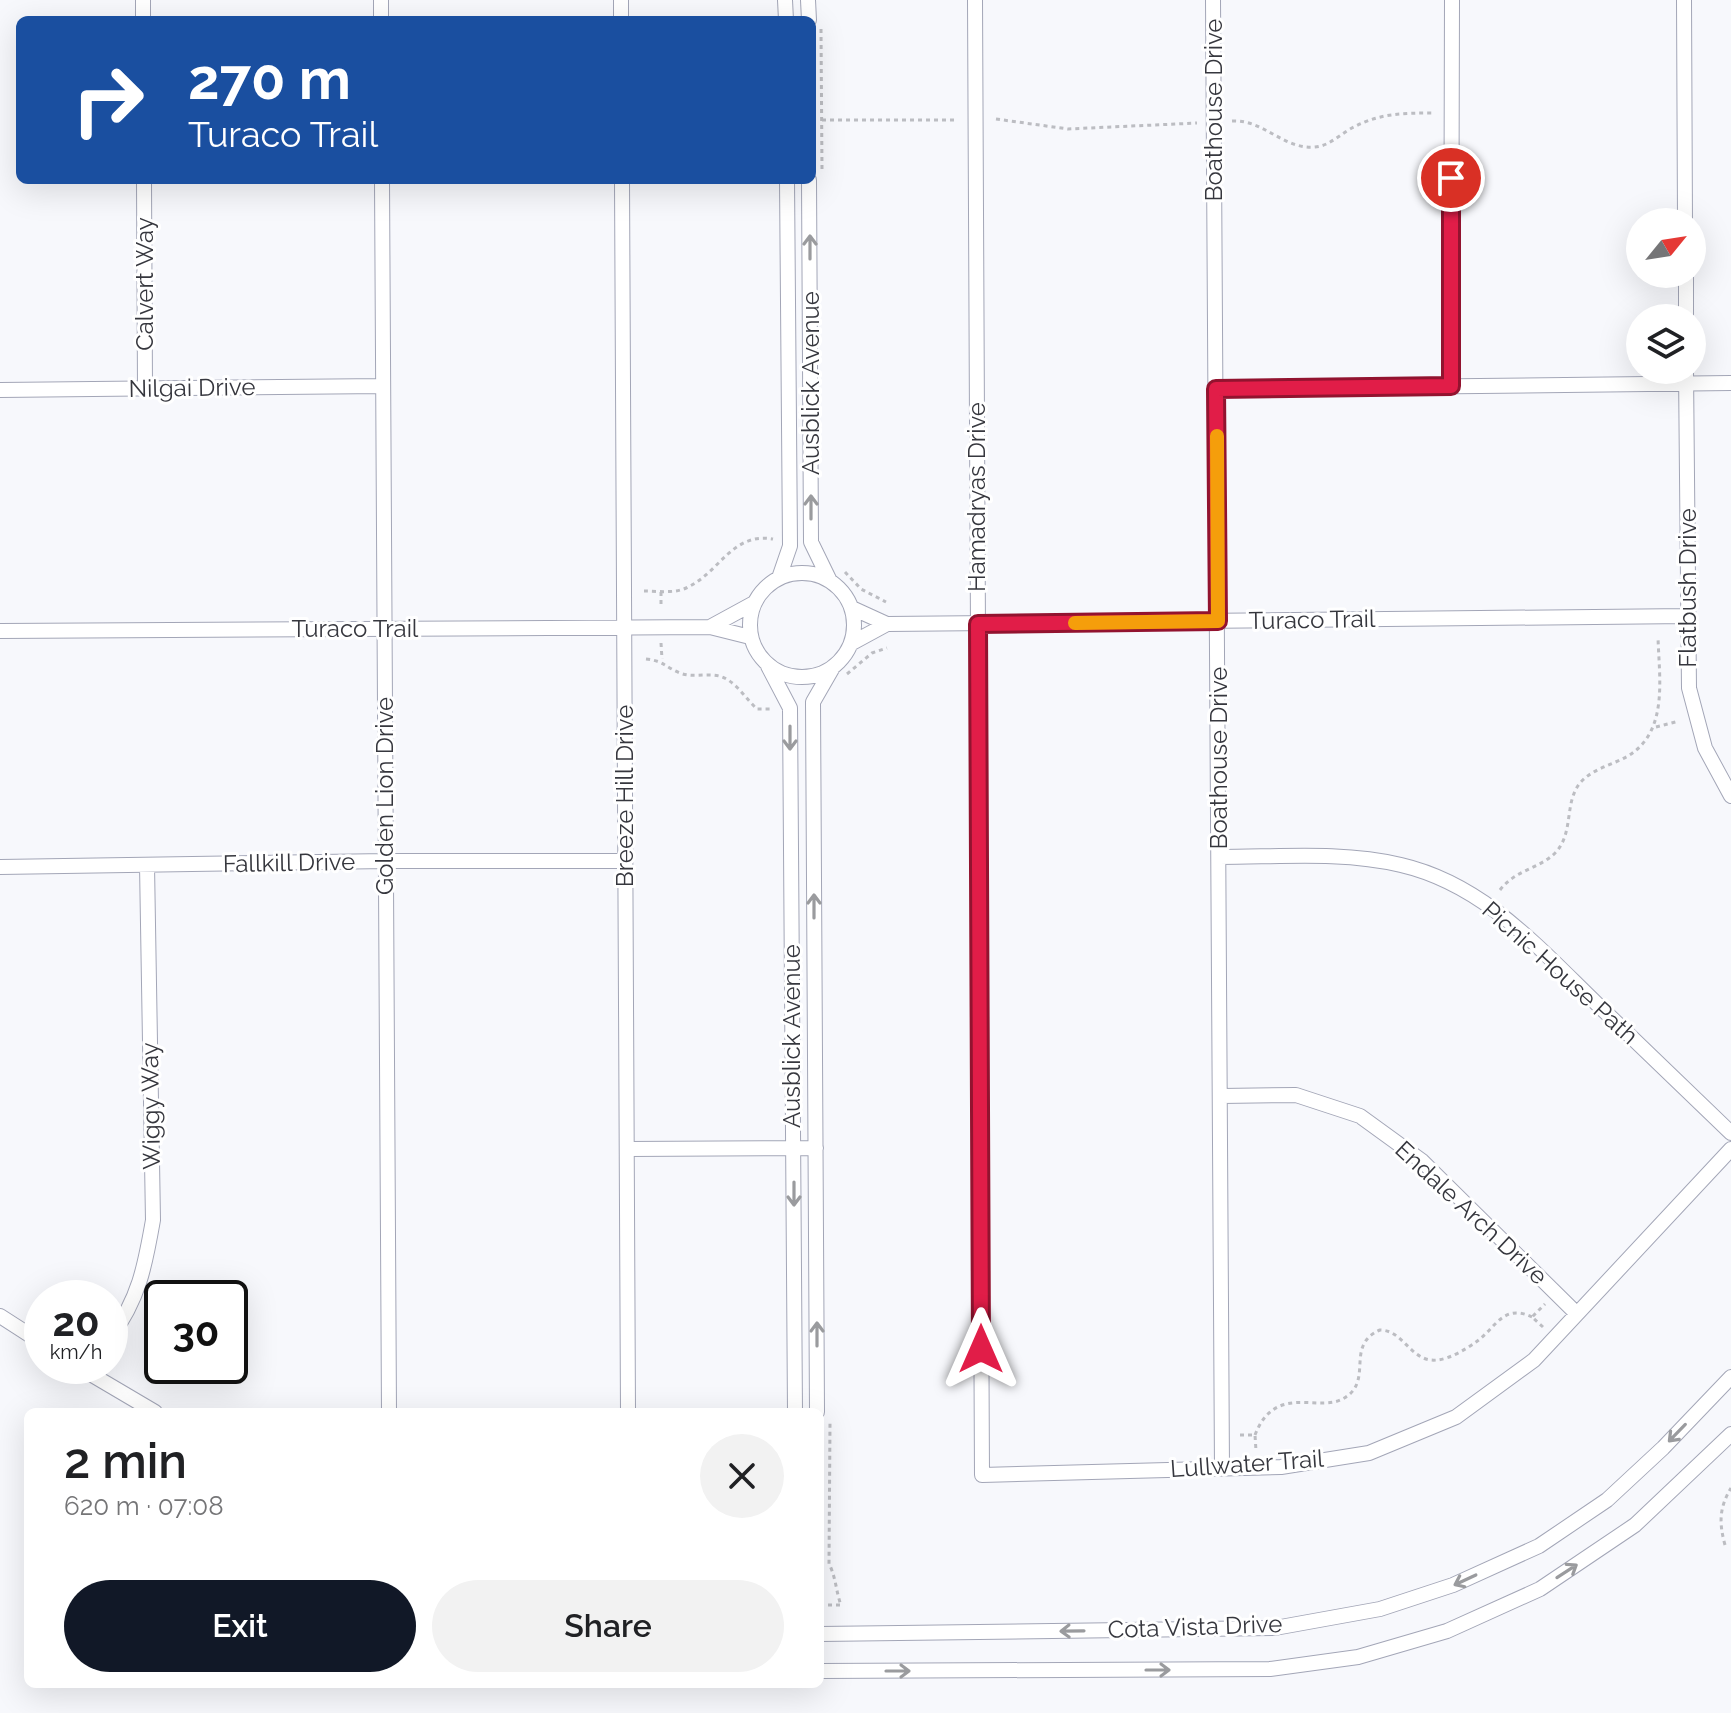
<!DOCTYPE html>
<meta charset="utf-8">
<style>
:root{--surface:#fff;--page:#f2f2f2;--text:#202124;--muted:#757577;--accent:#111827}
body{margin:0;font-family:Raleway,sans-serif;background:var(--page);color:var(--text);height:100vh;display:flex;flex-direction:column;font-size:30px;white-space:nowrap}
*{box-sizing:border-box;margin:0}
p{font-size:26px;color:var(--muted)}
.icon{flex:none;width:44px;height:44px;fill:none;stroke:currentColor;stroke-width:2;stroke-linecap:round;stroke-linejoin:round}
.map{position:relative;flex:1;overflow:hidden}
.side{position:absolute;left:24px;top:1408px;width:800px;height:280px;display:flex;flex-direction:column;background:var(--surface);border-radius:12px;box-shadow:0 8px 32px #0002}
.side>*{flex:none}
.guide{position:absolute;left:16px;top:16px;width:800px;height:168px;border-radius:12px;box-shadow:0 8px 32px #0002;background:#1a4fa0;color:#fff;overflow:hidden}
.needle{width:52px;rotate:60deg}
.fabs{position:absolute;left:1626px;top:208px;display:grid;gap:16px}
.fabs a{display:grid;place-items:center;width:80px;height:80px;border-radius:50%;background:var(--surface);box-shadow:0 8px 32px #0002;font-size:40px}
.speed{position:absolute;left:24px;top:1280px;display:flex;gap:16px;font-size:40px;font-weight:700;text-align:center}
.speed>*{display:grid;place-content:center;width:104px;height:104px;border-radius:50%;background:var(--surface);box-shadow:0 8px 32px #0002;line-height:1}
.speed small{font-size:20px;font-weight:400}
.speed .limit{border:4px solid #111;border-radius:12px;background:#fff;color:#111}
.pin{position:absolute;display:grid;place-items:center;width:68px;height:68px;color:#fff;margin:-34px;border:4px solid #fff;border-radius:50%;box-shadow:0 2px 8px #0007}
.me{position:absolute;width:88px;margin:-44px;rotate:0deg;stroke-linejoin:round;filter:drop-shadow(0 0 6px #0008)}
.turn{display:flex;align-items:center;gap:28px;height:168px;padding:0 40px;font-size:36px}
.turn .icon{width:104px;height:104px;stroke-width:2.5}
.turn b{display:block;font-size:56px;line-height:68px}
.round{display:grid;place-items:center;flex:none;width:84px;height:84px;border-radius:42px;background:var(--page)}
.summary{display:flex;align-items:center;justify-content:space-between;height:136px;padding:0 40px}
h1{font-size:48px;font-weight:600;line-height:60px}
.primary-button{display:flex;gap:16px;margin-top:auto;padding:16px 40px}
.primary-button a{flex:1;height:92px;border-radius:48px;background:var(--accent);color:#fff;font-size:32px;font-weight:600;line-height:92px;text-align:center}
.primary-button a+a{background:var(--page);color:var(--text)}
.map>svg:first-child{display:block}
</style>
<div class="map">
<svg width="1731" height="1713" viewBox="0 0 1731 1713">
<rect width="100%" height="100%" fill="#f7f8fc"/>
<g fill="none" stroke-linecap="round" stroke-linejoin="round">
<defs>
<path id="minor" d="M143,0V20
M381,0V20
M621,0V20
M785,0L786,20
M808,0L809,20
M975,0L982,1475L1281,1467L1369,1453L1456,1417L1534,1360L1731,1149
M1213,0L1222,1468
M1684,0L1685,222
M144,180L145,388
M382,180L389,1412
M622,180L628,1412
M809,180L811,542L830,581
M1686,274V318
M1686,370L1689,688L1705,748L1731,796
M1451,386L1452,0
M1216,389L1731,383
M0,390L383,386
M750 625a52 52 0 1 1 104 0a52 52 0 1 1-104 0Z
M779,578L790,546L787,180
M852,608L887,624L852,643
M887,624L1688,616
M0,631L710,627
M750,637L710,627L754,603
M768,666L790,708L795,1412
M1220,857C1279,857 1343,851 1401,865C1483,884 1538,947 1596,1003C1641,1046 1686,1090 1731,1133
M0,867L386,861H625
M1222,1096L1296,1095L1360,1116L1422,1161L1577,1314
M628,1149L816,1148
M0,1316L42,1343
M110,1338C139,1299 145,1266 153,1220L147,865
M77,1366L155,1412
M817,1412L813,702L832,669
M820,1634L1275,1628L1380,1609L1453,1585L1539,1546L1607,1500L1663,1448L1731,1377
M820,1671L1270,1669L1358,1657L1447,1631L1540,1589L1635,1525L1731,1434"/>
</defs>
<!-- minor casing -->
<use href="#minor" stroke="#a3a6b7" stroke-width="16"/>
<!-- path -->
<path stroke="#bcbdc2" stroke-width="3" stroke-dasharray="4 4" stroke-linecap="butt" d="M821,29L822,169
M996,119L1068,129L1197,123
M822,120H956
M1232,121C1263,119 1284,150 1315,147C1330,146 1341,133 1354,127C1380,113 1405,113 1434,113
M845,572L861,589L886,602
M644,591C658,591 676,594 688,587C720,572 732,532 773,539
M661,592V608
M661,643L662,659
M646,659C664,661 665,667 680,673C692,678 706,673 719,676C735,680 745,698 757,709H772
M847,674L872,653L887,648
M1656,727L1679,721
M1500,890C1516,869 1540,869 1556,852C1574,832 1564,803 1580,783C1592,769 1612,765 1628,756C1669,731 1659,678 1658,637
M1543,1327L1532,1317L1545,1304
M1240,1435H1255L1256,1451
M1255,1435C1276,1381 1320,1415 1346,1397C1373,1379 1345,1345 1380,1330C1404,1330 1411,1363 1437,1360C1450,1359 1466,1349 1476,1342C1496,1328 1503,1303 1532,1317
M1725,1545C1719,1523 1719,1508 1731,1488
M820,1605H841C836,1592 836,1577 829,1564L830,1422"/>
<!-- minor -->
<use href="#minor" stroke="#fff" stroke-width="14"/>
</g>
<!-- one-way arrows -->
<defs><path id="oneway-shaft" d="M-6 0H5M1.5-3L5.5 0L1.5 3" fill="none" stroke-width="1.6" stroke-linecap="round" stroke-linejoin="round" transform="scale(2)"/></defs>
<g stroke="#9a9b9e">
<use href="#oneway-shaft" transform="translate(810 247) rotate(-90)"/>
<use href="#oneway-shaft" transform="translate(811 507) rotate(-90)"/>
<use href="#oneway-shaft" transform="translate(790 738) rotate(90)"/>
<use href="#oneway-shaft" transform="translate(814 906) rotate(-90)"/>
<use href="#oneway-shaft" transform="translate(794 1194) rotate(90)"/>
<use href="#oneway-shaft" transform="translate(817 1334) rotate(-90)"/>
<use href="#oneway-shaft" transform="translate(1677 1433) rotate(134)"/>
<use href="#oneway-shaft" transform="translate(1567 1571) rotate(-33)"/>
<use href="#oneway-shaft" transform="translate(1465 1580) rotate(155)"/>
<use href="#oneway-shaft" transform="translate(1072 1631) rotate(179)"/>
<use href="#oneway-shaft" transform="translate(1158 1670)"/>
<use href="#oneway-shaft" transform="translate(898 1671)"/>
</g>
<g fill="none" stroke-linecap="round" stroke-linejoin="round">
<defs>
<path id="route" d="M981,1349L978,624L1218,621L1216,389L1451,386V178"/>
</defs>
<!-- route casing -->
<use href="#route" stroke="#92132f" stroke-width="20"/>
<!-- route -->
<use href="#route" stroke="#e11d48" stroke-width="14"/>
<!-- slow -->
<path stroke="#f59e0b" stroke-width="14" d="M1075,623L1218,621L1217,436"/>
</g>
<g text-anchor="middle" stroke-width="6" stroke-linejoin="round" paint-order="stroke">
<!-- street labels -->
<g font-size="24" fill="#36373e" stroke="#fff">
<text transform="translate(1214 110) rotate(-90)" y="8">Boathouse Drive</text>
<text transform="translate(145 284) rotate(-90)" y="8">Calvert Way</text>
<text transform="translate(811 383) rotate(-90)" y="8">Ausblick Avenue</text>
<text transform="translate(192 388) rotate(-1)" y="8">Nilgai Drive</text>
<text transform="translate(977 497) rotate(-90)" y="8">Hamadryas Drive</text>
<text transform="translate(1688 588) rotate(-90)" y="8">Flatbush Drive</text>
<text transform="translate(1312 620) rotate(-1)" y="8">Turaco Trail</text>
<text x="355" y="637">Turaco Trail</text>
<text transform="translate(1219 758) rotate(-90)" y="8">Boathouse Drive</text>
<text transform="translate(385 796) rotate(-90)" y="8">Golden Lion Drive</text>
<text transform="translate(625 796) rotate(-90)" y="8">Breeze Hill Drive</text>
<text transform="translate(289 863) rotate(-1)" y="8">Fallkill Drive</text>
<text transform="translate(1560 973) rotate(42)" y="8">Picnic House Path</text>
<text transform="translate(792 1036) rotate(-90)" y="8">Ausblick Avenue</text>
<text transform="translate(151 1106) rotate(-91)" y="8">Wiggy Way</text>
<text transform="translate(1471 1213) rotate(43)" y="8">Endale Arch Drive</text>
<text transform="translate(1247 1464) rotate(-4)" y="8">Lullwater Trail</text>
<text transform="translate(1195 1627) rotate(-2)" y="8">Cota Vista Drive</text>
</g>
</g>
</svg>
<div class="fabs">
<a><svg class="needle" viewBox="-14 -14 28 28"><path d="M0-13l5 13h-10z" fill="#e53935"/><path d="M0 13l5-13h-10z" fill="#757577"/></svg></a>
<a><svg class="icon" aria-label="layers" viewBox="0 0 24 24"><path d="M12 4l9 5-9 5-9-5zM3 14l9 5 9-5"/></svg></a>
</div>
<div class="speed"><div>20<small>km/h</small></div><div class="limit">30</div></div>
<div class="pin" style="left:1451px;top:178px;background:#d93025"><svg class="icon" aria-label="arrive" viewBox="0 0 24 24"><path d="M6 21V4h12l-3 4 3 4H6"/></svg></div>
<svg class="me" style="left:981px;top:1349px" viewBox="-20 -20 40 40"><path d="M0-17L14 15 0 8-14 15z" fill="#e11d48" stroke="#fff" stroke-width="4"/></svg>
<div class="guide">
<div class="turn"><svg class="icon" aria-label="right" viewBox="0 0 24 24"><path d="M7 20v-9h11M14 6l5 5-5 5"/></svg><div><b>270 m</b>Turaco Trail</div></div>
</div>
<section class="side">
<div class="summary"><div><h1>2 min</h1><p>620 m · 07:08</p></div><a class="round"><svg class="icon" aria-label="close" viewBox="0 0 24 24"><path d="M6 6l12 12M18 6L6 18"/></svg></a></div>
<div class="primary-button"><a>Exit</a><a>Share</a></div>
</section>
</div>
